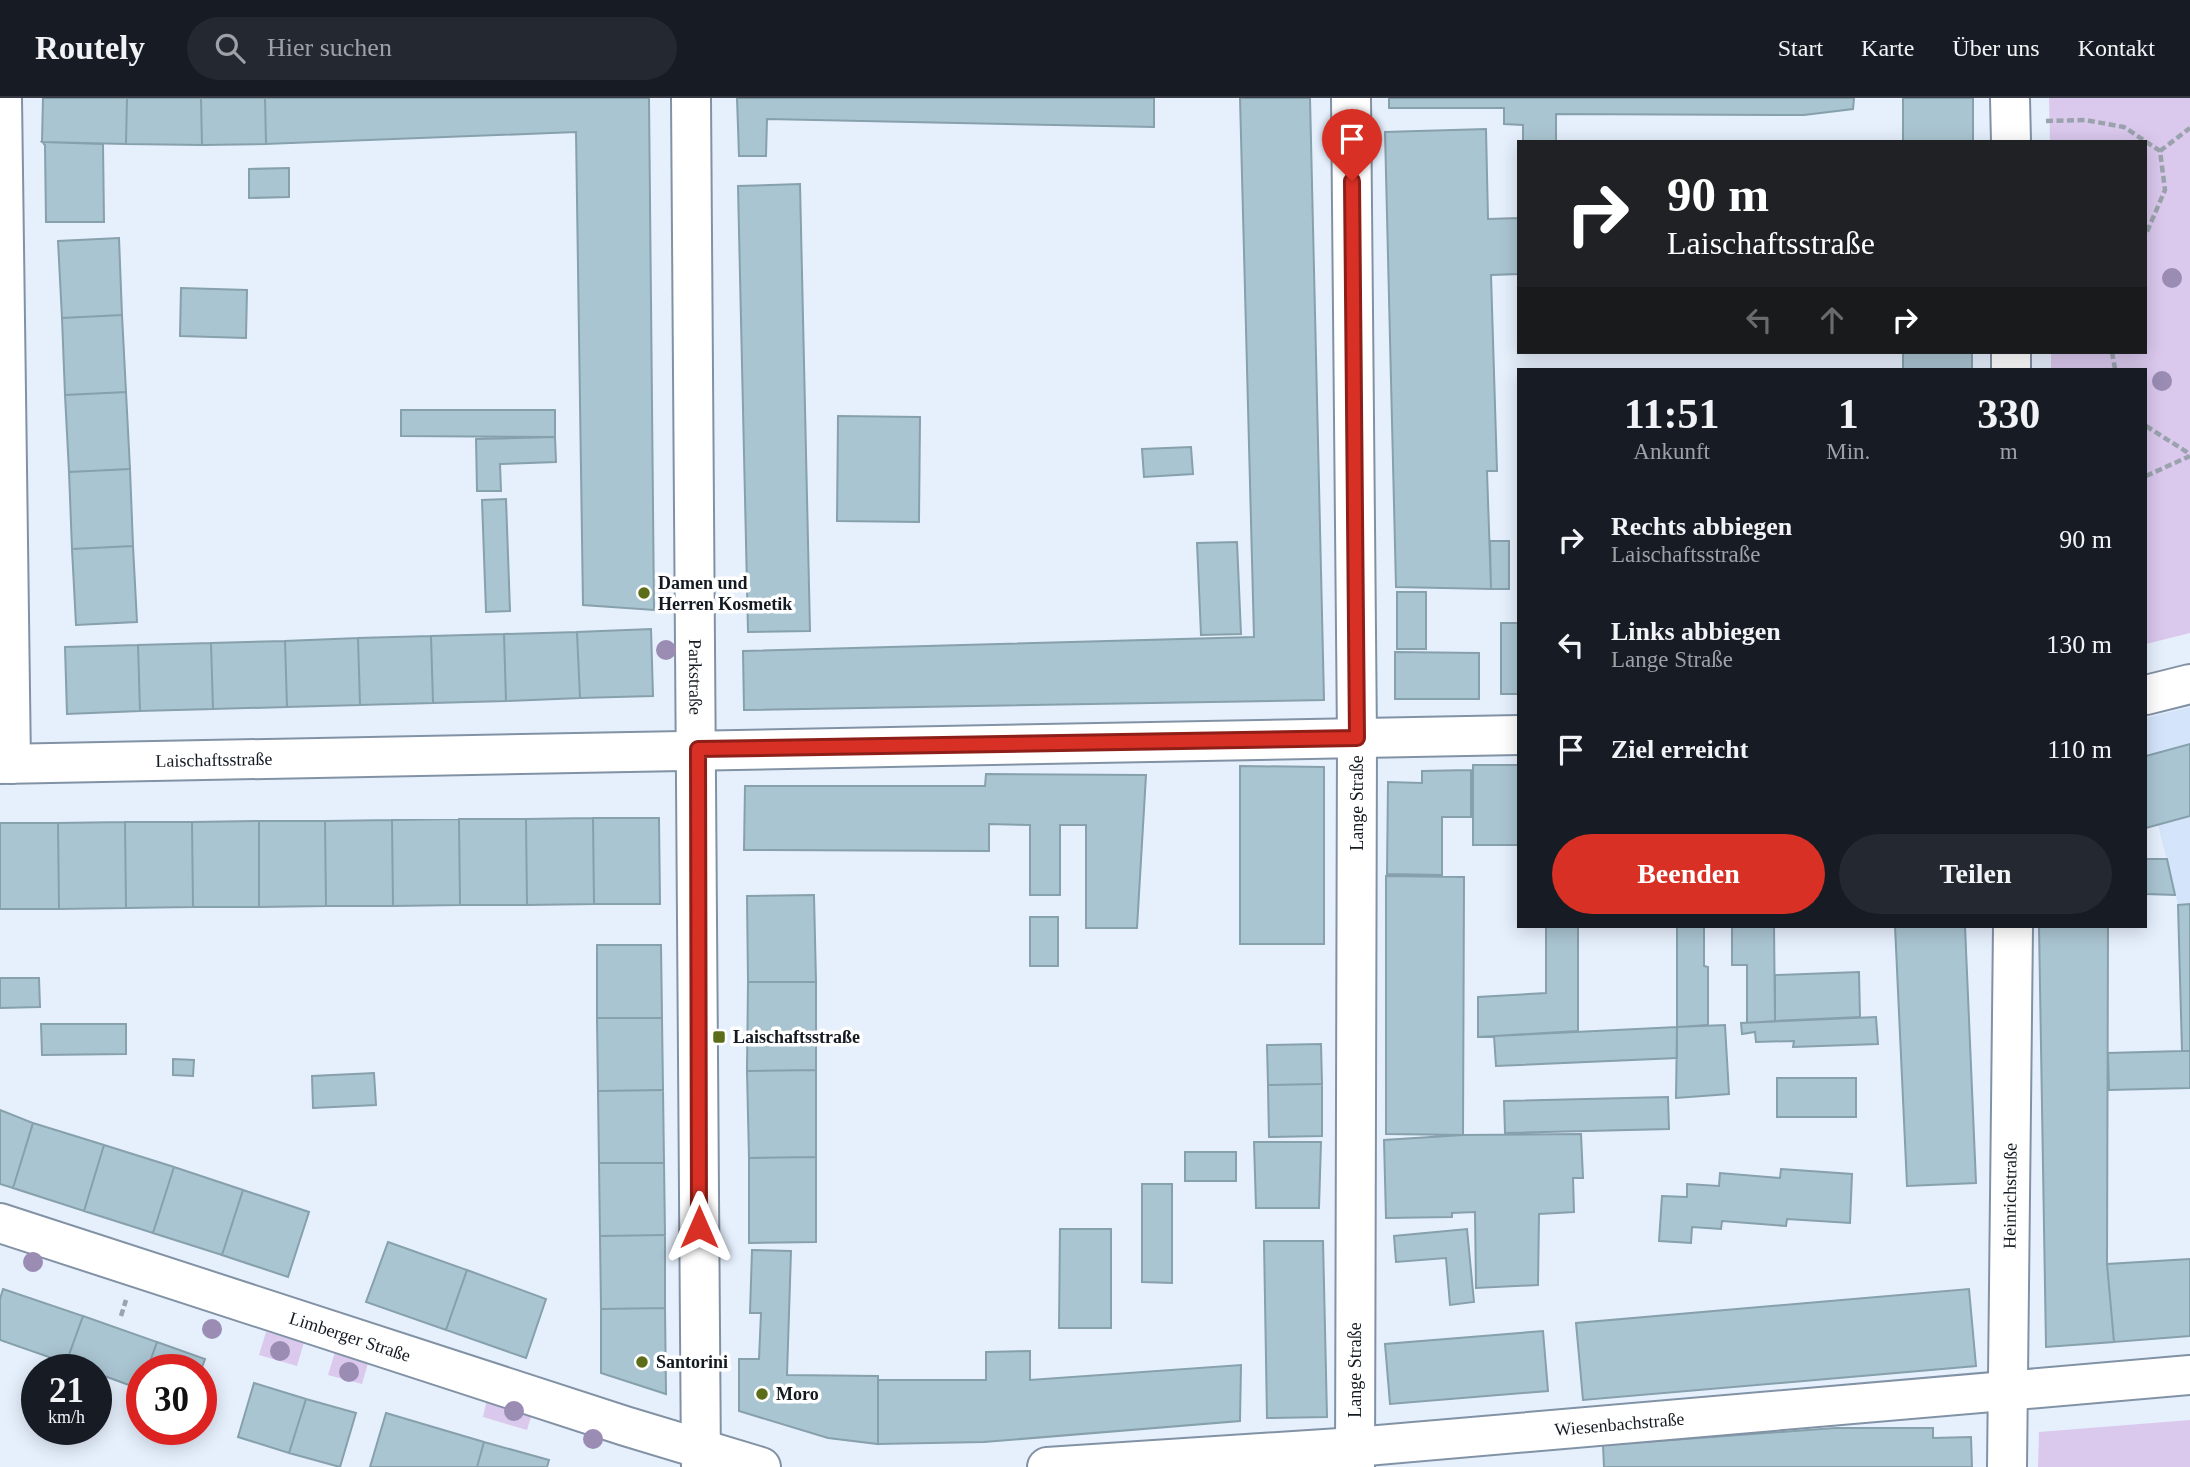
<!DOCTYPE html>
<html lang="de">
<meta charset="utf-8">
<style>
:root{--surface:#171b24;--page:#242831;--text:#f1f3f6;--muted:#9ea1a6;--line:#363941;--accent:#d93025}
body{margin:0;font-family:"Times New Roman",serif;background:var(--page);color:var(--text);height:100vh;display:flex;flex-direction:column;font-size:26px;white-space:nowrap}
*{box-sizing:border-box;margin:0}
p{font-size:23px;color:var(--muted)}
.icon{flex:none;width:38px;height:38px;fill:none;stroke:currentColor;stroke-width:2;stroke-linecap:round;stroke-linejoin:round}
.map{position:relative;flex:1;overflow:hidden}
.panel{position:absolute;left:1517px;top:270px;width:630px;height:560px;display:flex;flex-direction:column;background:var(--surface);border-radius:0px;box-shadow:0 4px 18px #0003}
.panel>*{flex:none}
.banner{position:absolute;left:1517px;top:42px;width:630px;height:214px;border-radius:0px;box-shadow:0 4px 18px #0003;background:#202124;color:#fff;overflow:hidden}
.speed{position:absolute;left:21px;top:1256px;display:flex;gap:14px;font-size:35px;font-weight:700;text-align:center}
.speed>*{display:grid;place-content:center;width:91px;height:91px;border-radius:50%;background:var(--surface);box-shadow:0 4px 18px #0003;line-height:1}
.speed small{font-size:18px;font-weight:400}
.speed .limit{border:10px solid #d22;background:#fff;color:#111}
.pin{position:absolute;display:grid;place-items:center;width:60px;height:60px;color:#fff;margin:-72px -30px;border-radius:50% 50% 50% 0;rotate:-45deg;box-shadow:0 0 7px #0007}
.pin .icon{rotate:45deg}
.me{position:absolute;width:77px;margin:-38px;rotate:0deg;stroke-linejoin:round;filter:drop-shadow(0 0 5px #0008)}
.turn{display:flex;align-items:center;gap:24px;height:147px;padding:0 35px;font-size:32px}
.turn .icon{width:91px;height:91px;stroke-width:2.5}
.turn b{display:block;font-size:49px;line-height:60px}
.lanes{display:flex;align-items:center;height:66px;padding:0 35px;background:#0003;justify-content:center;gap:35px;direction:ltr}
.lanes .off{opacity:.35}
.eta{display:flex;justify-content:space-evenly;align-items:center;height:119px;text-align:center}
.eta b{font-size:42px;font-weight:800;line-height:49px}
.action{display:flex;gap:14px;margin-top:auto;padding:14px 35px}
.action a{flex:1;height:80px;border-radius:42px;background:var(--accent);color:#fff;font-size:28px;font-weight:800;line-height:80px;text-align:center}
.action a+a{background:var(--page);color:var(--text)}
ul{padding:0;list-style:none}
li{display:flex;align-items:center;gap:21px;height:105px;padding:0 35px}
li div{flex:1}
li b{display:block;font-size:26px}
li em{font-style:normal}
header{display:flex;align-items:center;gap:42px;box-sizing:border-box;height:98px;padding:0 35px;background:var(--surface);border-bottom:2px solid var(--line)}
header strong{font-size:33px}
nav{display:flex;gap:38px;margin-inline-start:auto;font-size:24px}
.search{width:490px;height:63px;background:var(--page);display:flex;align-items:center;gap:18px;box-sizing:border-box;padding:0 24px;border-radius:38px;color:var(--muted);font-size:26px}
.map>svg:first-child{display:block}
</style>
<header>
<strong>Routely</strong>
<div class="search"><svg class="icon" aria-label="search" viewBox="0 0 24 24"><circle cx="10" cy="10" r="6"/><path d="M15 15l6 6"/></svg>Hier suchen</div>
<nav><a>Start</a><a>Karte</a><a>Über uns</a><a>Kontakt</a></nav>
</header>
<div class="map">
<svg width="2190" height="1369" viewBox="0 0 2190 1369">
<rect width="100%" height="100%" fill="#e6f0fd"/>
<!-- built -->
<path fill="#d4e5fb" d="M2190,609V806L2178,807L2158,727L2146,730V620Z"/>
<!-- green -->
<path fill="#dac8ed" d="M2049,0H2190V535L2146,546V271H2051V254H2146V44H2050Z
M266,1234L304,1244L297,1268L259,1257Z
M335,1254L368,1265L362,1286L328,1277Z
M487,1301L534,1309L527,1332L483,1319Z
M2190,1322V1369H2038L2039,1334Z"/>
<!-- building -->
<path fill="#aac5d2" stroke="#86a0ac" stroke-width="2" d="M43,0H127L126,46L42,44Z
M127,0H201L202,47L126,46Z
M201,0H265L266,46L202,47Z
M265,0H649L654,512L583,507L576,34L266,46Z
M737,0H1154V29L767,21L766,58H739Z
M1240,0H1310L1324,602L744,612L743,553L1254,539Z
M1389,0H1854L1853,11L1804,17L1556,16V44H1523V27L1504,26V10H1389Z
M1903,0H1973V44H1903Z
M1486,31L1488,121L1519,120V176L1491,177L1497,373H1487L1491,491L1396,489L1385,34Z
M42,44L103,46L104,124H46L45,47Z
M289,70V99L249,100V71Z
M800,86L810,533L748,534L738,88Z
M119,140L122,217L62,220L58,143Z
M181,190L247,192L246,240L180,238Z
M122,217L126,294L65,297L62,220Z
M1903,254H1972V271H1903Z
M126,294L130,371L69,374L65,297Z
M401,312H555V339L401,338Z
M838,318L920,319L919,424L837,423Z
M555,339L556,364L500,366L501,393H477L476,341Z
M1191,349L1193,376L1144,379L1142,351Z
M130,371L133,448L72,451L69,374Z
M506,401L510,513L486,514L482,402Z
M1490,443H1509V491H1491Z
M1237,444L1241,536L1201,537L1197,445Z
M133,448L137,524L76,527L72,451Z
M1397,494H1426V551H1397Z
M1501,525H1519V596H1501Z
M651,531L653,598L580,600L577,534Z
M577,534L580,600L506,603L504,536Z
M504,536L506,603L433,605L431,538Z
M431,538L433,605L360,607L358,540Z
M358,540L360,607L287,609L285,543Z
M285,543L287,609L213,611L211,545Z
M211,545L213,611L140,613L138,547Z
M138,547L140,613L67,616L65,549Z
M1395,554L1479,555V601H1395Z
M2190,646V718L2146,730V658Z
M1473,667H1519V747H1473Z
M1240,668L1324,669V846H1240Z
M1471,672V719H1442V777L1387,776L1388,684L1422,685V673Z
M986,676L1146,677L1137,830H1086V727H1060V797H1030V727L989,726V753L744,752L745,688H985Z
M593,720H659L660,806H594Z
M593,720L594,806L527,807L526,721Z
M459,721H526L527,807H460Z
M459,721L460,807L393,808L392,722Z
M392,722L393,808H326L325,723Z
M259,723H325L326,808L259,809Z
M259,723V809H193L192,724Z
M125,724H192L193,809L126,810Z
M125,724L126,810L59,811L58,725Z
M0,725H58L59,811H0Z
M2146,761H2167L2175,797L2146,796Z
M1386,778L1464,779L1463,1037L1386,1036Z
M814,797L816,884H748L747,798Z
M2190,806V953H2182L2178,807Z
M1030,819H1058V868H1030Z
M1546,828H1578V933L1478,939V899L1546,895Z
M1677,828H1704V868L1708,869V927L1677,929Z
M1732,828H1774L1775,923L1747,925V867H1732Z
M1895,828H1965L1976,1085L1907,1088Z
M2039,828H2108L2107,1166L2114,1244L2046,1249Z
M597,847H661L662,920H597Z
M1859,874L1860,919L1775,923V877Z
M0,880H39L40,909L0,910Z
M748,884H816V972L747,973Z
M1876,919L1878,946L1793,949L1794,943L1756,944L1755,934L1742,936L1741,925Z
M597,920H662L663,992L598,993Z
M41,926H126V956L42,957Z
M1725,927L1729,996L1676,1000L1677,929Z
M1677,929V960L1496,968L1494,938Z
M1321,946L1322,986L1268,987L1267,947Z
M2182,953H2190V990L2109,992L2108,955Z
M173,961L194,962L193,978L173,977Z
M816,972V1059L749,1060L747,973Z
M374,975L376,1007L313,1010L312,978Z
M1777,980H1856V1019H1777Z
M1322,986V1038L1269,1039L1268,987Z
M663,992L664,1065H599L598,993Z
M1668,999L1669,1031L1505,1035L1504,1003Z
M0,1012L33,1025L13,1090L0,1086Z
M33,1025L104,1047L84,1113L13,1090Z
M1581,1036L1583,1080H1573L1574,1114L1539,1116L1538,1187L1476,1190L1475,1114L1452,1115V1119L1386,1120L1384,1042L1463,1037Z
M1254,1044H1321L1319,1110H1256Z
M104,1047L174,1069L153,1135L84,1113Z
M1185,1054H1236V1083H1185Z
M816,1059V1144L749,1145V1060Z
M599,1065H664L665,1137L600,1138Z
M174,1069L243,1092L222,1157L153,1135Z
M1781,1071L1852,1076L1850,1125L1787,1121L1786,1128L1722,1123L1721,1131L1692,1129L1691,1145L1659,1143L1662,1098L1687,1099V1086L1719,1088L1720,1075L1780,1080Z
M1142,1086H1172V1185L1142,1184Z
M243,1092L309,1114L288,1179L222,1157Z
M1060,1131H1111V1230H1059Z
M1467,1131L1474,1204L1450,1207L1446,1160L1396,1164L1394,1138Z
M665,1137V1210L601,1211L600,1138Z
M1264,1143H1323L1327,1319L1267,1320Z
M388,1144L467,1172L446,1232L366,1204Z
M752,1152L791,1153L787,1277L878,1278V1346L828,1340L739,1313V1261H759L761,1215H750Z
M2190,1161V1238L2114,1244L2107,1166Z
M467,1172L546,1201L526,1260L446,1232Z
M3,1191L83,1218L66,1265L0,1242V1201Z
M1969,1191L1976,1268L1583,1302L1576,1225Z
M665,1210L666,1296L601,1275V1211Z
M83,1218L157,1244L147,1272H142L140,1291L96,1275V1272L66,1265Z
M1543,1233L1548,1293L1390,1306L1385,1246Z
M157,1244L205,1261L201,1272H147Z
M1030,1253V1282L1241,1267L1240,1323L984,1344L878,1346V1282H986V1254Z
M254,1285L306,1301L289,1355L238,1339Z
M306,1301L356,1315L340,1369L289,1355Z
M386,1315L484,1344L477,1369H370Z
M1835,1330H1933V1340L1971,1339L1972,1369H1604L1603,1347Z
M484,1344L549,1362L547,1369H477Z"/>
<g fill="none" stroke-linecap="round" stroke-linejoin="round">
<defs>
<g id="minor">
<path d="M2,0L11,666"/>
<path id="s1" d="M691,0L701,1369"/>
<path d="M1351,0L1357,640L1355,1369"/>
<path d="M2010,0L2011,44"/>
<path d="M2011,254V271"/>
<path d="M2146,597L2190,586"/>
<path id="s2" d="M0,666L1519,637"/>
<path id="s3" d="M0,1125L625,1328L761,1369"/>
<path id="s4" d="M1047,1369L1355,1349L2190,1277"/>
<path id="s5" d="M2007,1369L2013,828"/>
</g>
</defs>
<!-- minor casing -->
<use href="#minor" stroke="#8292a5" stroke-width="42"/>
<!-- path -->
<path stroke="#9aa3ad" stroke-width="4.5" stroke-dasharray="7 3.5" stroke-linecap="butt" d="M2046,23L2085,22L2124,29L2160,53L2165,92L2146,136
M2160,53L2190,30
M2112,254L2115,271
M2146,328L2190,356
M2146,378L2190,358
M121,1218L126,1202"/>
<!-- minor -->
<use href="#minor" stroke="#fff" stroke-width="38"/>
</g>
<!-- trees -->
<g fill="#9a8cb3">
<circle cx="2172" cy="180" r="10"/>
<circle cx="2162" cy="283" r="10"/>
<circle cx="666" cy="552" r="10"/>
<circle cx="33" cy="1164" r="10"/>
<circle cx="212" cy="1231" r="10"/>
<circle cx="280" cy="1253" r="10"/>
<circle cx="349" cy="1274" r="10"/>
<circle cx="514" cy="1313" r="10"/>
<circle cx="593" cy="1341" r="10"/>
</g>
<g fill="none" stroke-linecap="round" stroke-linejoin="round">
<defs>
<path id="route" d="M699,1129L698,651L1357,640L1352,83"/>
</defs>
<!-- route casing -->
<use href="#route" stroke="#8d1f18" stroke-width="18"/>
<!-- route -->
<use href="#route" stroke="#d93025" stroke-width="12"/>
</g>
<!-- markers -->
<g fill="#5c6d1a" stroke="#fff" stroke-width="2.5">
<circle cx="644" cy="495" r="7"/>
<rect x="712" y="932" width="14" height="14" rx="3.5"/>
<circle cx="642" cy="1264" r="7"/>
<circle cx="762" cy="1296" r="7"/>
</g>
<g text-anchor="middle" stroke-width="7" stroke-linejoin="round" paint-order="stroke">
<!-- poi labels -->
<g font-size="18" font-weight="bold" fill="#141a21" stroke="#fff" text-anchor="start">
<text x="658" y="491">Damen und<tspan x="658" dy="21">Herren Kosmetik</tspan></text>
<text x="733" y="945">Laischaftsstraße</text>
<text x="656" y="1270">Santorini</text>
<text x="776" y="1302">Moro</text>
</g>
<!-- street labels -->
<g font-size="18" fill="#141a21" stroke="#fff">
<text dy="6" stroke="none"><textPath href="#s1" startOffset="579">Parkstraße</textPath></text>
<text dy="6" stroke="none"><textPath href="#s2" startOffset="214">Laischaftsstraße</textPath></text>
<text transform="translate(1357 705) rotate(-90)" y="6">Lange Straße</text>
<text dy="6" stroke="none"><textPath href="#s5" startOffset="271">Heinrichstraße</textPath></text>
<text dy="6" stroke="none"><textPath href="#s3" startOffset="368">Limberger Straße</textPath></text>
<text transform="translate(1355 1272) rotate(-90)" y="6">Lange Straße</text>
<text dy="6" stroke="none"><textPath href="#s4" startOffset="574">Wiesenbachstraße</textPath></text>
</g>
</g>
</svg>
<div class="speed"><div>21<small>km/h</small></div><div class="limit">30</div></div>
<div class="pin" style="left:1352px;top:83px;background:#d93025"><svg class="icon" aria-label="arrive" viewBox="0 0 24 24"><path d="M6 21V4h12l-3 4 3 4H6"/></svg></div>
<svg class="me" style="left:699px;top:1129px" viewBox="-20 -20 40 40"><path d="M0-17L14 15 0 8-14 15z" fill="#d93025" stroke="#fff" stroke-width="4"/></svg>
<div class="banner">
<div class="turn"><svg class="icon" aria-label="right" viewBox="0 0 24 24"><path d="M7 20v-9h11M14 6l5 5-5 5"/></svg><div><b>90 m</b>Laischaftsstraße</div></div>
<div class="lanes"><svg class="icon off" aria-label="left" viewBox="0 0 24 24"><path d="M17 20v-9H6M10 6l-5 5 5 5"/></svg><svg class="icon off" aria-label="ahead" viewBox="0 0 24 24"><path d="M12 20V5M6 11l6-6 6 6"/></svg><svg class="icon" aria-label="right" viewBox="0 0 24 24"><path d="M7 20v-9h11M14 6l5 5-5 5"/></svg></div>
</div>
<section class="panel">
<div class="eta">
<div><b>11:51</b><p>Ankunft</p></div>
<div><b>1</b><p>Min.</p></div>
<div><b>330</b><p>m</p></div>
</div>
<ul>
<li><svg class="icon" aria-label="right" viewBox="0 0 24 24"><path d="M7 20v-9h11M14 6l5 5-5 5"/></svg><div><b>Rechts abbiegen</b><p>Laischaftsstraße</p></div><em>90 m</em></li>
<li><svg class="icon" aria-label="left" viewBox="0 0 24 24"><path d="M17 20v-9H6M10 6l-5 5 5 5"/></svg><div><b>Links abbiegen</b><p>Lange Straße</p></div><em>130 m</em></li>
<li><svg class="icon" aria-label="arrive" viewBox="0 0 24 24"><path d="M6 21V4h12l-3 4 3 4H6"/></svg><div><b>Ziel erreicht</b></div><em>110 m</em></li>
</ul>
<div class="action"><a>Beenden</a><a>Teilen</a></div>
</section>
</div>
